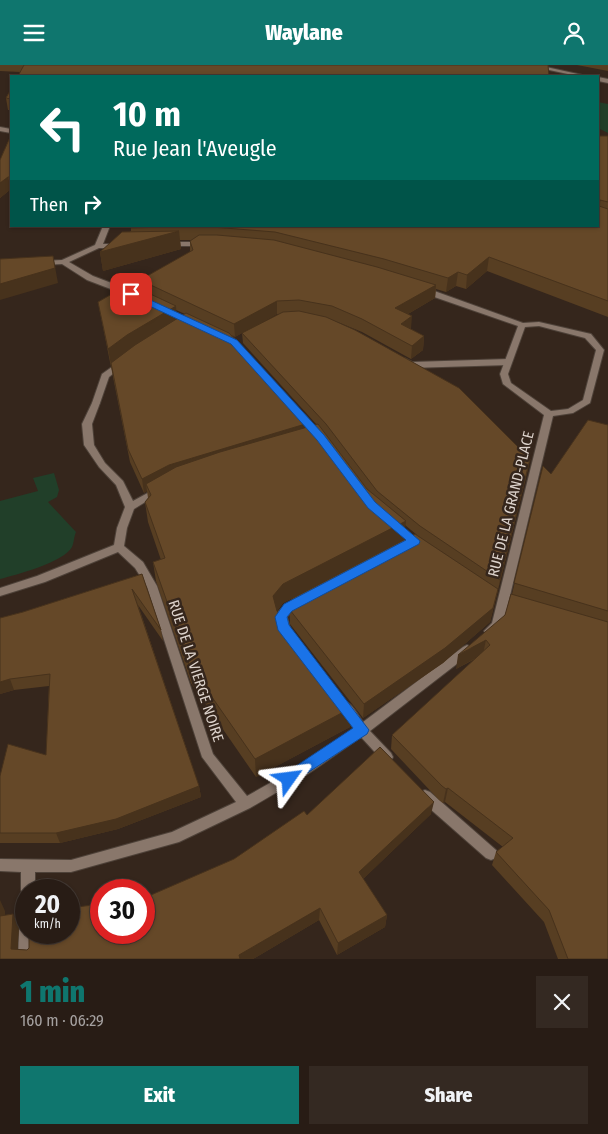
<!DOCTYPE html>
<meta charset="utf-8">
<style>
:root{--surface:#281c15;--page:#342922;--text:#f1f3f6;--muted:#a5a1a0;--line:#443a34;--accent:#0f766e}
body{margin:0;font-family:"Fira Sans Condensed",sans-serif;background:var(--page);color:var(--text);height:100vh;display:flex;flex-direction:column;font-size:19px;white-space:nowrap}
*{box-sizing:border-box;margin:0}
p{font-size:16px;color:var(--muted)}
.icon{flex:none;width:28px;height:28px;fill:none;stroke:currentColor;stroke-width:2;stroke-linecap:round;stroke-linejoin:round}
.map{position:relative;height:894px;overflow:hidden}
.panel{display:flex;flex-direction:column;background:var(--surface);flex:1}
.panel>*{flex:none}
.top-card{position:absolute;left:10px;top:10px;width:589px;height:152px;border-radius:0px;box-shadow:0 1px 4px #0004,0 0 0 1px var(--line);background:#00695c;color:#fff;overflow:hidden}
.speed{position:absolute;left:15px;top:814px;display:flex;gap:10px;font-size:25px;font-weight:700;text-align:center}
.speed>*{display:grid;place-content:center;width:65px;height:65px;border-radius:50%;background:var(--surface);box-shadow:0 1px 4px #0004,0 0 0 1px var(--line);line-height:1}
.speed small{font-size:12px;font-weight:400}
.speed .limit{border:8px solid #d22;background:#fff;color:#111}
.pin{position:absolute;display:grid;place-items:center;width:42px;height:42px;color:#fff;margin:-21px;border-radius:10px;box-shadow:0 2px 8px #0006}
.me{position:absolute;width:55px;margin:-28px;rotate:59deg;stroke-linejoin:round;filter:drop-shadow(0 0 4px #0008)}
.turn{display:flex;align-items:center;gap:18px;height:105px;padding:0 20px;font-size:22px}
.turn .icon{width:65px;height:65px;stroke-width:2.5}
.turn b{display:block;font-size:35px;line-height:42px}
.then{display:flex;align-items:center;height:48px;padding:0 20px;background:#0003;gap:10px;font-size:19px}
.round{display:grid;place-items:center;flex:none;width:52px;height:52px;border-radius:0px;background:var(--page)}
.overview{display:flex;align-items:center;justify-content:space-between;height:85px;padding:0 20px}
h1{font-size:30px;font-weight:800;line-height:38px;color:var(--accent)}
.cta{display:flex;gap:10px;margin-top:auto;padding:10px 20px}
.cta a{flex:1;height:58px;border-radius:0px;background:var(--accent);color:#fff;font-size:20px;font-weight:800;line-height:58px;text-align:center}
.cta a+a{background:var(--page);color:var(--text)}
header{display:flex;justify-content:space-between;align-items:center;height:65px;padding:0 20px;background:var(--accent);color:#fff;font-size:22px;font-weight:800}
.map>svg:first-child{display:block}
</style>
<header><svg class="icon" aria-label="menu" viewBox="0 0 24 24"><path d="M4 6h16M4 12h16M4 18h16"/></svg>Waylane<svg class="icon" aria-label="person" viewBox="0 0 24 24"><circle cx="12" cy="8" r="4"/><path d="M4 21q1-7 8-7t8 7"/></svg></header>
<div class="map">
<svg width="608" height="894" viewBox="0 0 608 894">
<rect width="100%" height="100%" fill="#35261c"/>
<!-- green -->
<path fill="#213f29" d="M598,37L608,39V68L598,63Z
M54,408L59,425L57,432L48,437L76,467C74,471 74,478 72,482C64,497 16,510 0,514V436L38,426L33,413Z"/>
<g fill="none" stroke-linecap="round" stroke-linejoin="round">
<defs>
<path id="pedestrian" d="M404,293L412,297L508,294L512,297L508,300L410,303L400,296Z
M123,294L127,297L109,312L100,338L96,341L93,340L92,338L102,309Z"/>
<path id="minor" d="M526,0H537L587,11H577Z
M598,12L608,14V18L598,16Z
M0,62L11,64V68L0,66Z
M103,161H110L103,179H119L123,181L122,183H99L69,197L93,211L135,227V231H129L87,215L62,199L42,200L38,198L42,196L62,195L95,180Z
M166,177H202L206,179L202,181H169L165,179Z
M420,223H426L523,258L539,257L591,269L604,285L590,338L573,348L553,351L503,560C499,566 493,571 486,569L484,566L492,558L544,350L503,319L500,309L518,261L420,227ZM539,261L585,273L596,285L583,335L568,344L551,346L511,318L508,309L525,262Z
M96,335L100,338L92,359L94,380L105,398L123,416L133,436L155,424L158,423L163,426L134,444L127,463L124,481L143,497L157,521L213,689L247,731L300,701L354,664L339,644L337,640L339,636C350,633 357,649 363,657L463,582L467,580L471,582L473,585L471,588L370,666L391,688L393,692L391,696L387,697L383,696L361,672L308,709L250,743L179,777L71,807H35V825H26V831L23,830L21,825V807L0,806V794L71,795L172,767L236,737L202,692L147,522L135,503L118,487L45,517L0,531V523L37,511L114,480L117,463L125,442L116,420L99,402L84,380L82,359L92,338Z
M301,532L305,533L306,536C302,543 292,545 287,552L290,563L288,566L284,567L280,566L275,551C282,541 290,536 301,532Z
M425,725L430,727L496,785L498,789L496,793L491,795L486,793L420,735L419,731L420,727Z
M26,858V868H33L32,894H18L19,865L21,860Z"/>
</defs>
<!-- pedestrian casing -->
<use href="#pedestrian" stroke="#4e4239" stroke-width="2"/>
<!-- minor casing -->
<use href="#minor" stroke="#4e4239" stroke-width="2"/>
<!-- pedestrian -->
<use href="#pedestrian" fill="#89776b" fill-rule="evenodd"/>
<!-- minor -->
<use href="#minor" fill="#89776b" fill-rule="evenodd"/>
</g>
<!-- wall -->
<path fill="#573e22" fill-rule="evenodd" d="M0,0H140L20,7L0,6Z
M577,0H608V6Z
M11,24V45H8L6,33Z
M11,70V124L0,133V95Z
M598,71H608V252L487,206L466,224L456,221L446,227L436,224L435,233L408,249L411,264L424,271L423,285L411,294L362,267L330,254L528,404L498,525L490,557L443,598L363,653L290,559L289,538L293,533L283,538L277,546L351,643L350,662L256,712L191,618L156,516L153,497L161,495L148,457L145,437L148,433L147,426L144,428L130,397L98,237L141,225L140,215L190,187V176L192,175H180L181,184L103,206L100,187L131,166V163ZM176,245L185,249L177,254ZM277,249H279L243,268ZM242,268L243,278L317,360L312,361V357L232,270L235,272ZM405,460L417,470L404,475Z
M608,360V894H558L544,857L492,800L496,787L503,782L445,737L443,738L439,735L391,684L392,670L477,593L456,604L505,550L512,529L543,401L551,409Z
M142,509L161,565L163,576L138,540L199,721L201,732L118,764L60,778H0V711L46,690L49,621L14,625L0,629V553L23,547Z
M431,749L363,814L387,850L385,862L337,890L319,855L253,894H0L5,846V850L19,861L17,884L27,885L101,868L234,794L307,750Z
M26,848V862L23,855Z"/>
<!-- shaded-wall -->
<path fill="#47321c" d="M8,112L11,124L0,133V118Z
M179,166L181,184L103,206L100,187Z
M53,191L58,218L0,235V219Z
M489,192L487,206L466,224L467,210Z
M458,207L456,221L446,227L448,213Z
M436,220L435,233L394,257L395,243Z
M277,236V249L235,272L234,259Z
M176,241L177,256L129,285L111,300L108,284L127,270Z
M412,251L411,264L401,259Z
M424,271L423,285L411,294L412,281Z
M312,357V370L146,419L147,426L144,428L142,414L169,400Z
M530,394L528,404L498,525L500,515Z
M406,456L404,475L283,538L274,550L273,531L283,519Z
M498,524L490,557L443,598L363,653L364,639Z
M486,575L483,589L456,604L458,590Z
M10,614L14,625L0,629V617Z
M351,643L350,662L256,712L255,694Z
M199,721L201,732L118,764L60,778L56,768Z
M448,723L445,737L443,738L446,724Z
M434,737L431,749L358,819L359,807Z
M0,835L5,846V862L0,853Z
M320,843L319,855L253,894H239V890Z
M13,849L19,861L17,894L11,884Z
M387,850L385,862L337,890L338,878Z"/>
<!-- building -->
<path fill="#654828" stroke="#47321c" d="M24,0H548L549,11H18Z
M11,24V34L6,33Z
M11,70V112H8L0,118V95Z
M598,71H608V137L600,135L599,141L608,144V236L489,192L467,210L458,207L448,213L384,194L275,167L212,162L213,161H598Z
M133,161H201L131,163Z
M179,166L100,187L122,167Z
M199,170H217L274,175L377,202L436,220L395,243L412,251L401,259L424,271L412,281L362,254L332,241L299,235L277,236L234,259L140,215L193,185L190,176Z
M53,191L55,203L0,219V194Z
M129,219L176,241L127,270L108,284L98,237Z
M299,246L326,252L355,265L459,323L530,394L500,515L420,461L377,426L326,359L242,268L283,247Z
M186,248L229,268L312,357L169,400L142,414L128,384L111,298L135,280Z
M588,355L608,360V546L514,518L543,401L551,409Z
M318,359L367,424L406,456L283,519L273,531L277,546L351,643L255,694L189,599L153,497L165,493L145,437L151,430L146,419L176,402L220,387Z
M415,469L498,524L493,543L445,583L364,639L290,545L289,538L293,533Z
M142,509L161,565L132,524L199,721L116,754L56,768H0V711L8,679L46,690L50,609L10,614L0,617V553L23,547Z
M511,529L608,557V894H568L549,845L496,787L513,773L448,723L446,724L442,721L392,670L490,580L486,575L458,590L505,550Z
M380,682L434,737L359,807L387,850L338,878L320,843L239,890L240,894H0V851L13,849L11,884L27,885L29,883V868H69V843L101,839V868H144V833L234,794L304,746L307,750Z
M23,848H26V856L23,855Z"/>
<!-- route -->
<path fill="#1a73e8" stroke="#114b97" d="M131,226L237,275L324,370L375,437L420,476L419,479L292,546L287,552L289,560L369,665L367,669L289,720L284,718L282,714L284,709L353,663L278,565L275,552L284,539L406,475L368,443L317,375L231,279L128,231L126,229Z"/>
<g text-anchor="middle" stroke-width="5" stroke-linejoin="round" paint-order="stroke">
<!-- street labels -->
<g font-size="15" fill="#ddd3cc" stroke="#35261c">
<text transform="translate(511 439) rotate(-76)" y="5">RUE DE LA GRAND-PLACE</text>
<text transform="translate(196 606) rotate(72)" y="5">RUE DE LA VIERGE NOIRE</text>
</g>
</g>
</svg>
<div class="speed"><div>20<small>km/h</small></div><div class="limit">30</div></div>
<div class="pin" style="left:131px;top:229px;background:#d93025"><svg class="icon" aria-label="arrive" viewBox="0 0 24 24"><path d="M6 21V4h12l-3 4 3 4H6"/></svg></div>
<svg class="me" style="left:289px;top:714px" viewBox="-20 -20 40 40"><path d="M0-17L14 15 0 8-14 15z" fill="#1a73e8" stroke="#fff" stroke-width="4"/></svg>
<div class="top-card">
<div class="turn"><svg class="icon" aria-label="left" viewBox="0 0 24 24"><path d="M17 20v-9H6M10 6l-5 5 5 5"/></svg><div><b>10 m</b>Rue Jean l'Aveugle</div></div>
<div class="then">Then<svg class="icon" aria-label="right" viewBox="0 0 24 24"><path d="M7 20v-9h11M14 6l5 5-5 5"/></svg></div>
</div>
</div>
<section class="panel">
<div class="overview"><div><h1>1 min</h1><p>160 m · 06:29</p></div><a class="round"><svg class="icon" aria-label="close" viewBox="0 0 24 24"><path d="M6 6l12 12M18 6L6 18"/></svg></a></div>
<div class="cta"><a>Exit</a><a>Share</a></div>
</section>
